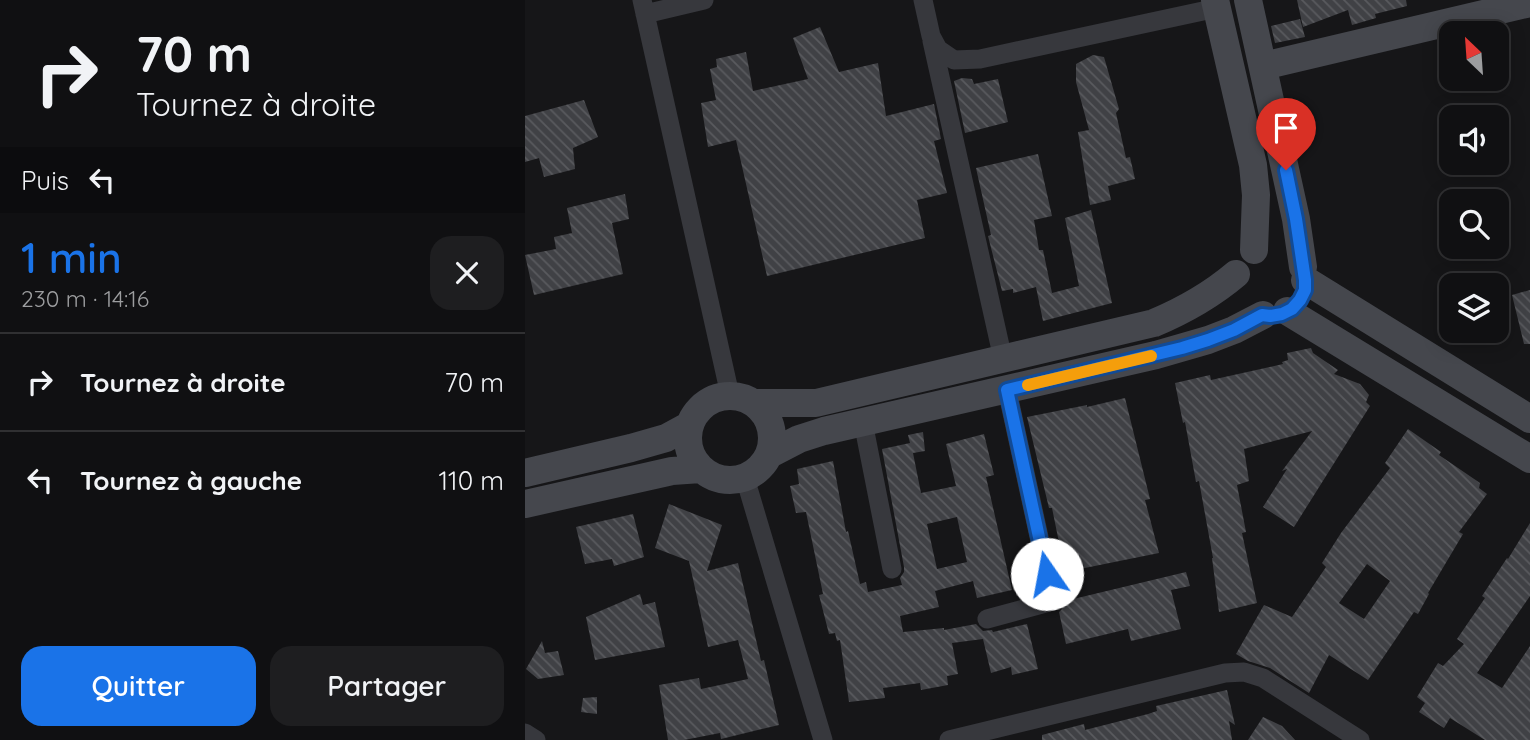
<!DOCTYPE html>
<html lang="fr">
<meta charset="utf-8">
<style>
:root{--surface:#101012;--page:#1e1e20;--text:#f1f3f6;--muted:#9c9d9f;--line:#303032;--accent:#1a73e8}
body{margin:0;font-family:Quicksand,sans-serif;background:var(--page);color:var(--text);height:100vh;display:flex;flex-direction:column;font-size:26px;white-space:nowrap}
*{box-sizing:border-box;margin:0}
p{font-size:23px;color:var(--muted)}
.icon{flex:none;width:38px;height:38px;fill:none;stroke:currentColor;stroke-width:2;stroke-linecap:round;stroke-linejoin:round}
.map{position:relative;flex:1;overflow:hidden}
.drawer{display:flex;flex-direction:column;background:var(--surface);width:525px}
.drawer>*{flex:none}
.banner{background:#101012;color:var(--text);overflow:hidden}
.needle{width:46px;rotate:335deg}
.tools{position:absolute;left:914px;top:21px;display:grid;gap:14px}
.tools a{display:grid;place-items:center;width:70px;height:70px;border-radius:14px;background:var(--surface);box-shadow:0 4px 18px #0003,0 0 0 2px var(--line);font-size:35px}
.pin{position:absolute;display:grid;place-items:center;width:60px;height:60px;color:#fff;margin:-72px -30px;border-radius:50% 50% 50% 0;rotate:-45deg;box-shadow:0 0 7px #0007}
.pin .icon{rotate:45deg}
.me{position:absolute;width:77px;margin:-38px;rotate:348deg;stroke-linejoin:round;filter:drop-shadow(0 0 5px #0008)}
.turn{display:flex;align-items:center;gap:24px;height:147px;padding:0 21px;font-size:32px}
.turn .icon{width:91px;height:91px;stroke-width:2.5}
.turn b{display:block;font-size:49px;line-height:60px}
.then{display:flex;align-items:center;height:66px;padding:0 21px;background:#0003;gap:14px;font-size:26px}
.round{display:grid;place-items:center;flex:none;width:74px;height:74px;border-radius:21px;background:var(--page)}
.head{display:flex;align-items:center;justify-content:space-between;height:119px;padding:0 21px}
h1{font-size:42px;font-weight:600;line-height:52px;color:var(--accent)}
.primary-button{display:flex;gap:14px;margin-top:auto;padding:14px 21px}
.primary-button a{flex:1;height:80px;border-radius:21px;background:var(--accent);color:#fff;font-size:28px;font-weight:600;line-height:80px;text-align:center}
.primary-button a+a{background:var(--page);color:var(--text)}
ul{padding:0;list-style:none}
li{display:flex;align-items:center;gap:21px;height:98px;padding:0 21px;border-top:2px solid var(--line)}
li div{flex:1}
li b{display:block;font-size:26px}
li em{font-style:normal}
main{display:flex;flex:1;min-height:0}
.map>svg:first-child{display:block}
</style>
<main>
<section class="drawer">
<div class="banner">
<div class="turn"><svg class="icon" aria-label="right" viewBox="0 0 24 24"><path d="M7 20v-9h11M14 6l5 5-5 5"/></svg><div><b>70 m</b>Tournez à droite</div></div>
<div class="then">Puis<svg class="icon" aria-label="left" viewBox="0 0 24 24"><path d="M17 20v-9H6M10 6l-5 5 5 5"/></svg></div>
</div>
<div class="head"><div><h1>1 min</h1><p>230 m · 14:16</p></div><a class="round"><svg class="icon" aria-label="close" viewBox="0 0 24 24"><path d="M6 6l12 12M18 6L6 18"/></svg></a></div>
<ul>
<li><svg class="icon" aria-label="right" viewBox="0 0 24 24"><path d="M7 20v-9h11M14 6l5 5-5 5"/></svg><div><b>Tournez à droite</b></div><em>70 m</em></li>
<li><svg class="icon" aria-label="left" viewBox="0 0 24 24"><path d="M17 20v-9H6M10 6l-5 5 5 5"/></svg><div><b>Tournez à gauche</b></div><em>110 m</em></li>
</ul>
<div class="primary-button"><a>Quitter</a><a>Partager</a></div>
</section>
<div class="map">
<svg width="1005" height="740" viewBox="0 0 1005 740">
<defs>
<pattern id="building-back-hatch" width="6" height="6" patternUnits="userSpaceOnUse" patternTransform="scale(1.75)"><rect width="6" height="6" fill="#404145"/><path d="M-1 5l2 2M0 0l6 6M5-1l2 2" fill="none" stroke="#595a5e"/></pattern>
</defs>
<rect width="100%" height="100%" fill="#161618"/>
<!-- building -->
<path fill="url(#building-back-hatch)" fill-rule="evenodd" d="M772,0H881L882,6L850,14L851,18L827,25L823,10L778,27Z
M775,19L780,37L750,43L746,26Z
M295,27L314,72L353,63L361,116L409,104L416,139L409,141L422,193L392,200L400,238L242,276L211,140L183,147L176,103L191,100L185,69L192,67L191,59L221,52L228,91L283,79L268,38Z
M568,55L579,57L594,109L591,113L601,158L605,157L610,179L583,186L586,200L565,205L553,132L564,130L551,82V64Z
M437,78L447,79L449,84L473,79L483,122L440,133L429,81Z
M59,100L73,137L48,148L50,169L19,177L14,158L0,162V116Z
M513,154L527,216L509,220L514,250H518L527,293L554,286L540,218L566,210L587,303L518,321L511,287L488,293V289L477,291L463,236L466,235L451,168Z
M100,194L104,219L87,223L98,274L9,295L0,255L31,249L29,237L47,233L42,208Z
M1005,290V344H999L987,295Z
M786,348L788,353L813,370L809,374L835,384L844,395L841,402L845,406L769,527L738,507L762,469L757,471L787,431L719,449L724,481L712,485L721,532L717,533L732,603L694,612L687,558H688L674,481L671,482L660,422L658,423L650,383L685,375L686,380L758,364L757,362L763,360L762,353Z
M600,398L625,499L620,500L634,553L540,572L527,508H524L502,417L562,405V407Z
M883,429L916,452L914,455L955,483L954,488L962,494L934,532L938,534L903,593L904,594L893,614L889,612L843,680L804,655L784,693L745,668L723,661L711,654L739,605L767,617L801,567L797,563L816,533L865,468L860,463ZM842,564L865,581L839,619L814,603Z
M398,432L400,451L388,453L396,493L431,486L421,444L459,434L469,475L461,477L487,590L452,598L448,581L410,591L414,607L375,616L378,632L419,628V630L451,624L458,631L467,630L468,632L502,624L513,669L487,675L486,667L466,673L458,639L427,643L433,674L422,676L423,685L396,690L395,683L358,688L360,698L324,702L315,640L312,641L310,633L304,634L294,595L298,594L281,512L271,513L265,486L274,484L272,469L308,461L321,532L323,531L335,584L341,582L343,592L377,585L375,578L379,572V567L357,449L385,443L383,435ZM432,517L442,562L412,569L402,524Z
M144,504L197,525L182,571L213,563L236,661L239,660L254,725L196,739L195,733L159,740H143L134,685L174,678L176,689L223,679L213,640L183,647L164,561L130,548Z
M108,514L119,557L89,566L87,559L60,564L51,527Z
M1005,523V596L952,673L977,688L1005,646V740H960L925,718L919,728L894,712L900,703L892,697L913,663L918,666L939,644L932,639L960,598L957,596L982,558L983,559Z
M661,572L665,586L646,590L656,629L606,641L603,629L541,644L534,612L537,609L540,601Z
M115,594L118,605L130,602L140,647L70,660L61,617Z
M17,641L20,653L33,651L39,675L13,679L1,669Z
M702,690L710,725L704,721L707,740H517V735L559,724L560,730L623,714L632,711L631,706Z
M72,697V714L56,712L58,698Z
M738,717L757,726L770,740H723Z"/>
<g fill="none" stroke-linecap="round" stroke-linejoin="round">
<!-- street -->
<path stroke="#37383d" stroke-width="19" d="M117,0L205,395
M398,0L406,36L413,49L429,60L455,59L692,8
M120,14L179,0
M407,41L478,359
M338,422L367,569
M220,478L298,740
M462,619L528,601L482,390
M0,733L11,740
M424,740L700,673L719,672L738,678L835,740"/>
<!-- secondary -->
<path stroke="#45474d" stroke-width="28" d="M690,0L728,165L731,195L729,250
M723,0L771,219L778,267
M738,66L1005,3
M780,280L1005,419
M762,311L1005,459
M163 438a42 42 0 1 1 84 0a42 42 0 1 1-84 0Z
M230,403H291L629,323C660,310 685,296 711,274
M245,454L274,439L299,431L631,355L683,340L709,330L738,315
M0,473L106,448L141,438L165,425
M0,504L147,471L176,469"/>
</g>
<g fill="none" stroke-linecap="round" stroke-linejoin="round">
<defs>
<path id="route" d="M522,574L482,390L657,348L683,340L709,330L737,315L745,316L757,314L767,309L775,300L780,290V280L771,219L761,170"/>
</defs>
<!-- route casing -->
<use href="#route" stroke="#114b97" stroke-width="18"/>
<!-- route -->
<use href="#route" stroke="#1a73e8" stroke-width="12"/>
<!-- slow -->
<path stroke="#f59e0b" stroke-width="12" d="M503,385L626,356"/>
</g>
</svg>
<div class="tools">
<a><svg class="needle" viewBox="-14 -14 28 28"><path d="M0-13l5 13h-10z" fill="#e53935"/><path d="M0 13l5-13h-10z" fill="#9c9d9f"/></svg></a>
<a><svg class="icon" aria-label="sound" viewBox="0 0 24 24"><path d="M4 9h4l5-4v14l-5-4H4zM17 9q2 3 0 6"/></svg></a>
<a><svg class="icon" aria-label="search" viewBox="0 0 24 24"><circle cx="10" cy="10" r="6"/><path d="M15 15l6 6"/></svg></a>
<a><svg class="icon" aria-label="layers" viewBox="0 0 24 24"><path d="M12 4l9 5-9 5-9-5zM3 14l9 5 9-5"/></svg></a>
</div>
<div class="pin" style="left:761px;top:170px;background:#d93025"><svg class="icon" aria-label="arrive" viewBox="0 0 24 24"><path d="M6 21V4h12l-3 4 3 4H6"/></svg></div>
<svg class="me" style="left:522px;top:574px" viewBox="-20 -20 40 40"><circle r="19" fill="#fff"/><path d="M0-13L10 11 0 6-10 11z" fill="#1a73e8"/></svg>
</div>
</main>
